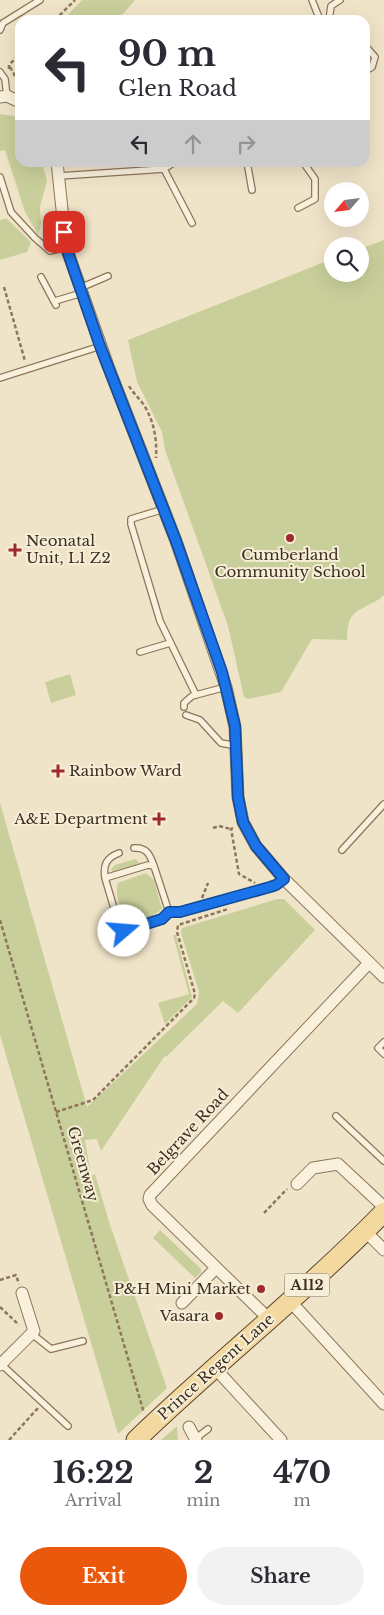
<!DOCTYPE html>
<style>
:root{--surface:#fff;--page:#f2f2f3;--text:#2b2b33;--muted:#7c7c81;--accent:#ea580c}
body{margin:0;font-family:"Libre Baskerville",serif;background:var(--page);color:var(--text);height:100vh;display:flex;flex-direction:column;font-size:19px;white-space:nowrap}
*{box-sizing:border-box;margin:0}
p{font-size:16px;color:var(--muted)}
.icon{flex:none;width:28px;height:28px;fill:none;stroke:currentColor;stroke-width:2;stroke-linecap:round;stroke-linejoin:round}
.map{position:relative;height:1440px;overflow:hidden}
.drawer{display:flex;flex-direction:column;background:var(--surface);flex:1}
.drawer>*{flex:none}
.hud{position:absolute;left:15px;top:15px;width:355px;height:152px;border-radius:15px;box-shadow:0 5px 20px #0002;background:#fff;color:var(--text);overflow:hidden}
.needle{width:32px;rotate:242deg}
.tools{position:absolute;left:324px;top:182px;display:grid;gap:10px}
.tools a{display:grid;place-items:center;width:45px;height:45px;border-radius:50%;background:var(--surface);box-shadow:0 5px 20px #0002;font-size:25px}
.pin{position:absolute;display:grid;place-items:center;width:42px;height:42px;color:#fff;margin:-21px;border-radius:10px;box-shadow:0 2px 8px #0006}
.me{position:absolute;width:55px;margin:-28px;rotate:72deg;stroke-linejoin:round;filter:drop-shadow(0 0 4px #0008)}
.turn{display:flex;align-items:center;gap:18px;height:105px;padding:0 20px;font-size:22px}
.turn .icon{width:65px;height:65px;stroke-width:2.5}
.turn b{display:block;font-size:35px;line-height:42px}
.lanes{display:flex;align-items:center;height:48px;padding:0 20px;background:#0003;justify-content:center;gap:25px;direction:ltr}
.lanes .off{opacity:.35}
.eta{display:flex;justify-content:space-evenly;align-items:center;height:85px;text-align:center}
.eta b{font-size:30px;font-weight:800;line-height:35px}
.cta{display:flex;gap:10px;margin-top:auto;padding:10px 20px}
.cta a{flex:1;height:58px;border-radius:30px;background:var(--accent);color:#fff;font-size:20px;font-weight:800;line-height:58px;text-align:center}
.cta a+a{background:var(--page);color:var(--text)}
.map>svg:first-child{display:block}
</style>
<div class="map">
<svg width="384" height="1440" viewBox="0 0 384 1440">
<rect width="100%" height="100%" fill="#f0e4c8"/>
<!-- green -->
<path fill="#c9cf9b" d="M82,0H135L123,14L111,20H63Z
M0,114L14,116L20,122V162L42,163L47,181L40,207L41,224L38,235L25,212L5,150L0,151Z
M6,218L31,242L27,252L0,260V220Z
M384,240V595C375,605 352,608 349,623C347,629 347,635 347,640L312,639L281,692L248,699L244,697L228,626L165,450L162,432L137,382L128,340L332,259V274H360V249Z
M70,674L76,695L51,703L45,682Z
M0,803L87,1107L197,1004L199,992L181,933L182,928L277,899H284L315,930L238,1013L223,1001L167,1056L164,1057L101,1151L97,1139L85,1140L91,1176L95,1174L110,1225L167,1388L118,1434L0,1035Z
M135,859L141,864L112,872L111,869L115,865Z
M146,873L154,880L162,909C153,917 141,921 129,920C121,912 114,894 118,883Z
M173,935H176L192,997L165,1024L158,1003L189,994Z
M160,1230L201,1269V1272L195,1278L153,1238Z
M177,1426L178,1440H161Z"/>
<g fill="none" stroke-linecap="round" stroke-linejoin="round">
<defs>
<path id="lane" d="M312,0L320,20
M329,20L331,6L340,0
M0,30L3,23L40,0
M365,49H368L375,57L372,67L365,71
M0,72L5,79L7,96
M247,162L252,190
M164,169L192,223
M59,176L164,169L175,162
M0,177L11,212L35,238L50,251L66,247
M298,208L315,199V179L303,162
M41,277L56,305
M80,288L108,276
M55,301L82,293
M0,378L101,346
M164,509L131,519V524L160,621L196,695
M140,652L170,643
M184,707V703L192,696L226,687
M186,715L200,720L221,743L237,746
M134,848C147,847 150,855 154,866
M342,850L384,804
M105,878C103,865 106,858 119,853
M169,912L154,866L148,865L105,878L119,925L122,930L125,931L162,919L169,912H180L270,887L276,885L284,879
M384,1042L378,1048L384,1054
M336,1116L384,1161
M32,1334L51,1349L83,1341
M1,1364L68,1426
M195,1439L208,1429"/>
<path id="street" d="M0,97L7,96L20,102
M57,162L66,247L108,366L176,541L226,687L235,727L238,797L243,822L256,846L284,879L384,977
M297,1184L313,1168L338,1164L384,1207
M365,1231L384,1250
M290,1301L384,1404
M182,1303L216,1268
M269,1319L152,1205L149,1199L150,1195L369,963
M0,1365L34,1331L22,1293
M214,1367L281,1440
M189,1427L196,1440"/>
<path id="primary" d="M136,1440C217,1362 306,1292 384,1212"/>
</defs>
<!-- lane casing -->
<use href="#lane" stroke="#8d765c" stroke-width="8"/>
<!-- street casing -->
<use href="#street" stroke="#8d765c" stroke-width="13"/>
<!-- primary casing -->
<use href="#primary" stroke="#5b4430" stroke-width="21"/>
<!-- path -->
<path stroke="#8d765c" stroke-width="2.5" stroke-dasharray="4 2.5" stroke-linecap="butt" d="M55,20L75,0
M18,57L20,61
M10,67L20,85
M9,69V65L20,54
M4,287L25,361
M129,386C133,393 139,398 144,405C154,422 157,438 156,458
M213,828L219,826L231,829
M233,828L231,829L239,874L255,883
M202,898L208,883
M0,920L144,1413
M56,1112L93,1100L194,998L195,994L177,932L178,925L228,909
M264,1213L287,1189
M0,1280L16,1275L19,1284
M0,1307L19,1325
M9,1440L38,1408"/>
<!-- lane -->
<use href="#lane" stroke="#faf1dc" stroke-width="5.5"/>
<!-- street -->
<use href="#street" stroke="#faf1dc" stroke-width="11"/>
<!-- primary -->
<use href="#primary" stroke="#f3d9a0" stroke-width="19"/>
</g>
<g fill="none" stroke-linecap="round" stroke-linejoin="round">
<defs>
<path id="route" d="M64,232L66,247L100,346L176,541L222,672L235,726L238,797L243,822L256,846L284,879L276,885L270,887L180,912H169L162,919L124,931"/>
</defs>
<!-- route casing -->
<use href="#route" stroke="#114b97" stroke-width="12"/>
<!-- route -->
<use href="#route" stroke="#1a73e8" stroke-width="9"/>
</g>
<!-- markers -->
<g fill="#9e2a2b" stroke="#f7eed8" stroke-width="2">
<circle cx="290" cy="538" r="5"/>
<path d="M12.5 542.5h5v5h5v5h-5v5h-5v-5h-5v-5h5z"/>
<path d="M55.5 763.5h5v5h5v5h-5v5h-5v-5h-5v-5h5z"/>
<path d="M156.5 811.5h5v5h5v5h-5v5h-5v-5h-5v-5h5z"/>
<circle cx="261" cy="1289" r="5"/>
<circle cx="219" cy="1316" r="5"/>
</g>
<g text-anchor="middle" stroke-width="4" stroke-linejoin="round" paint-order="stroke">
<!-- shield labels -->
<rect fill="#f7eed8" stroke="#756857" stroke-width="1" x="284.5" y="1273.5" width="45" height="23" rx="4"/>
<g font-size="14" font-weight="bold" fill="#3d2e20">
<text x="307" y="1290">A112</text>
</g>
<!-- poi labels -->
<g font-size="15" fill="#3d2e20" stroke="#f7eed8" text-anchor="end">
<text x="26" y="546" text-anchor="start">Neonatal<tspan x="26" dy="17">Unit, L1 Z2</tspan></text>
<text x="290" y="560" text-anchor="middle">Cumberland<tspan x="290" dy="17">Community School</tspan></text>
<text x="69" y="776" text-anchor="start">Rainbow Ward</text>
<text x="148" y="824">A&amp;E Department</text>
<text x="251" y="1294">P&amp;H Mini Market</text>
<text x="209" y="1321">Vasara</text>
</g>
<!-- street labels -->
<g font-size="15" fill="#3d2e20" stroke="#f7eed8">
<text transform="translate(188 1132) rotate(-47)" y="5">Belgrave Road</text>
<text transform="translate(83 1164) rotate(74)" y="5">Greenway</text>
<text transform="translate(216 1367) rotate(-42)" y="5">Prince Regent Lane</text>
</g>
</g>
</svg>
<div class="tools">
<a><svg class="needle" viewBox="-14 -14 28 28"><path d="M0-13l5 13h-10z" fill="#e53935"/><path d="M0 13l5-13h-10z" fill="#7c7c81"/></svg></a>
<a><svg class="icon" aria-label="search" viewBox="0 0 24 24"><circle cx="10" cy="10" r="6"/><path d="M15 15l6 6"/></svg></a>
</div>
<div class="pin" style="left:64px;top:232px;background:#d93025"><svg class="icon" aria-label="arrive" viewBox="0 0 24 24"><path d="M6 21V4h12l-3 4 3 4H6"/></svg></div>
<svg class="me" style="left:124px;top:931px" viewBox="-20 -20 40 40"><circle r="19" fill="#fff"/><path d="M0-13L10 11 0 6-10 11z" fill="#1a73e8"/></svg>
<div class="hud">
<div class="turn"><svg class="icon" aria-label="left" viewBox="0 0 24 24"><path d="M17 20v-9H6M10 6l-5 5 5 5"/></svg><div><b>90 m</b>Glen Road</div></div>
<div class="lanes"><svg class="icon" aria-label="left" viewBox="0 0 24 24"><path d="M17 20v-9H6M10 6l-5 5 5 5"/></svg><svg class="icon off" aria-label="ahead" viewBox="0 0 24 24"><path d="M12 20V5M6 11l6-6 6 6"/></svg><svg class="icon off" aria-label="right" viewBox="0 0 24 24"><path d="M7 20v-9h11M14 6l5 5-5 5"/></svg></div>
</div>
</div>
<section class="drawer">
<div class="eta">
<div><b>16:22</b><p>Arrival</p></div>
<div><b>2</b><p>min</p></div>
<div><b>470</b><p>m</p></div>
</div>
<div class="cta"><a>Exit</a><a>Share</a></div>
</section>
